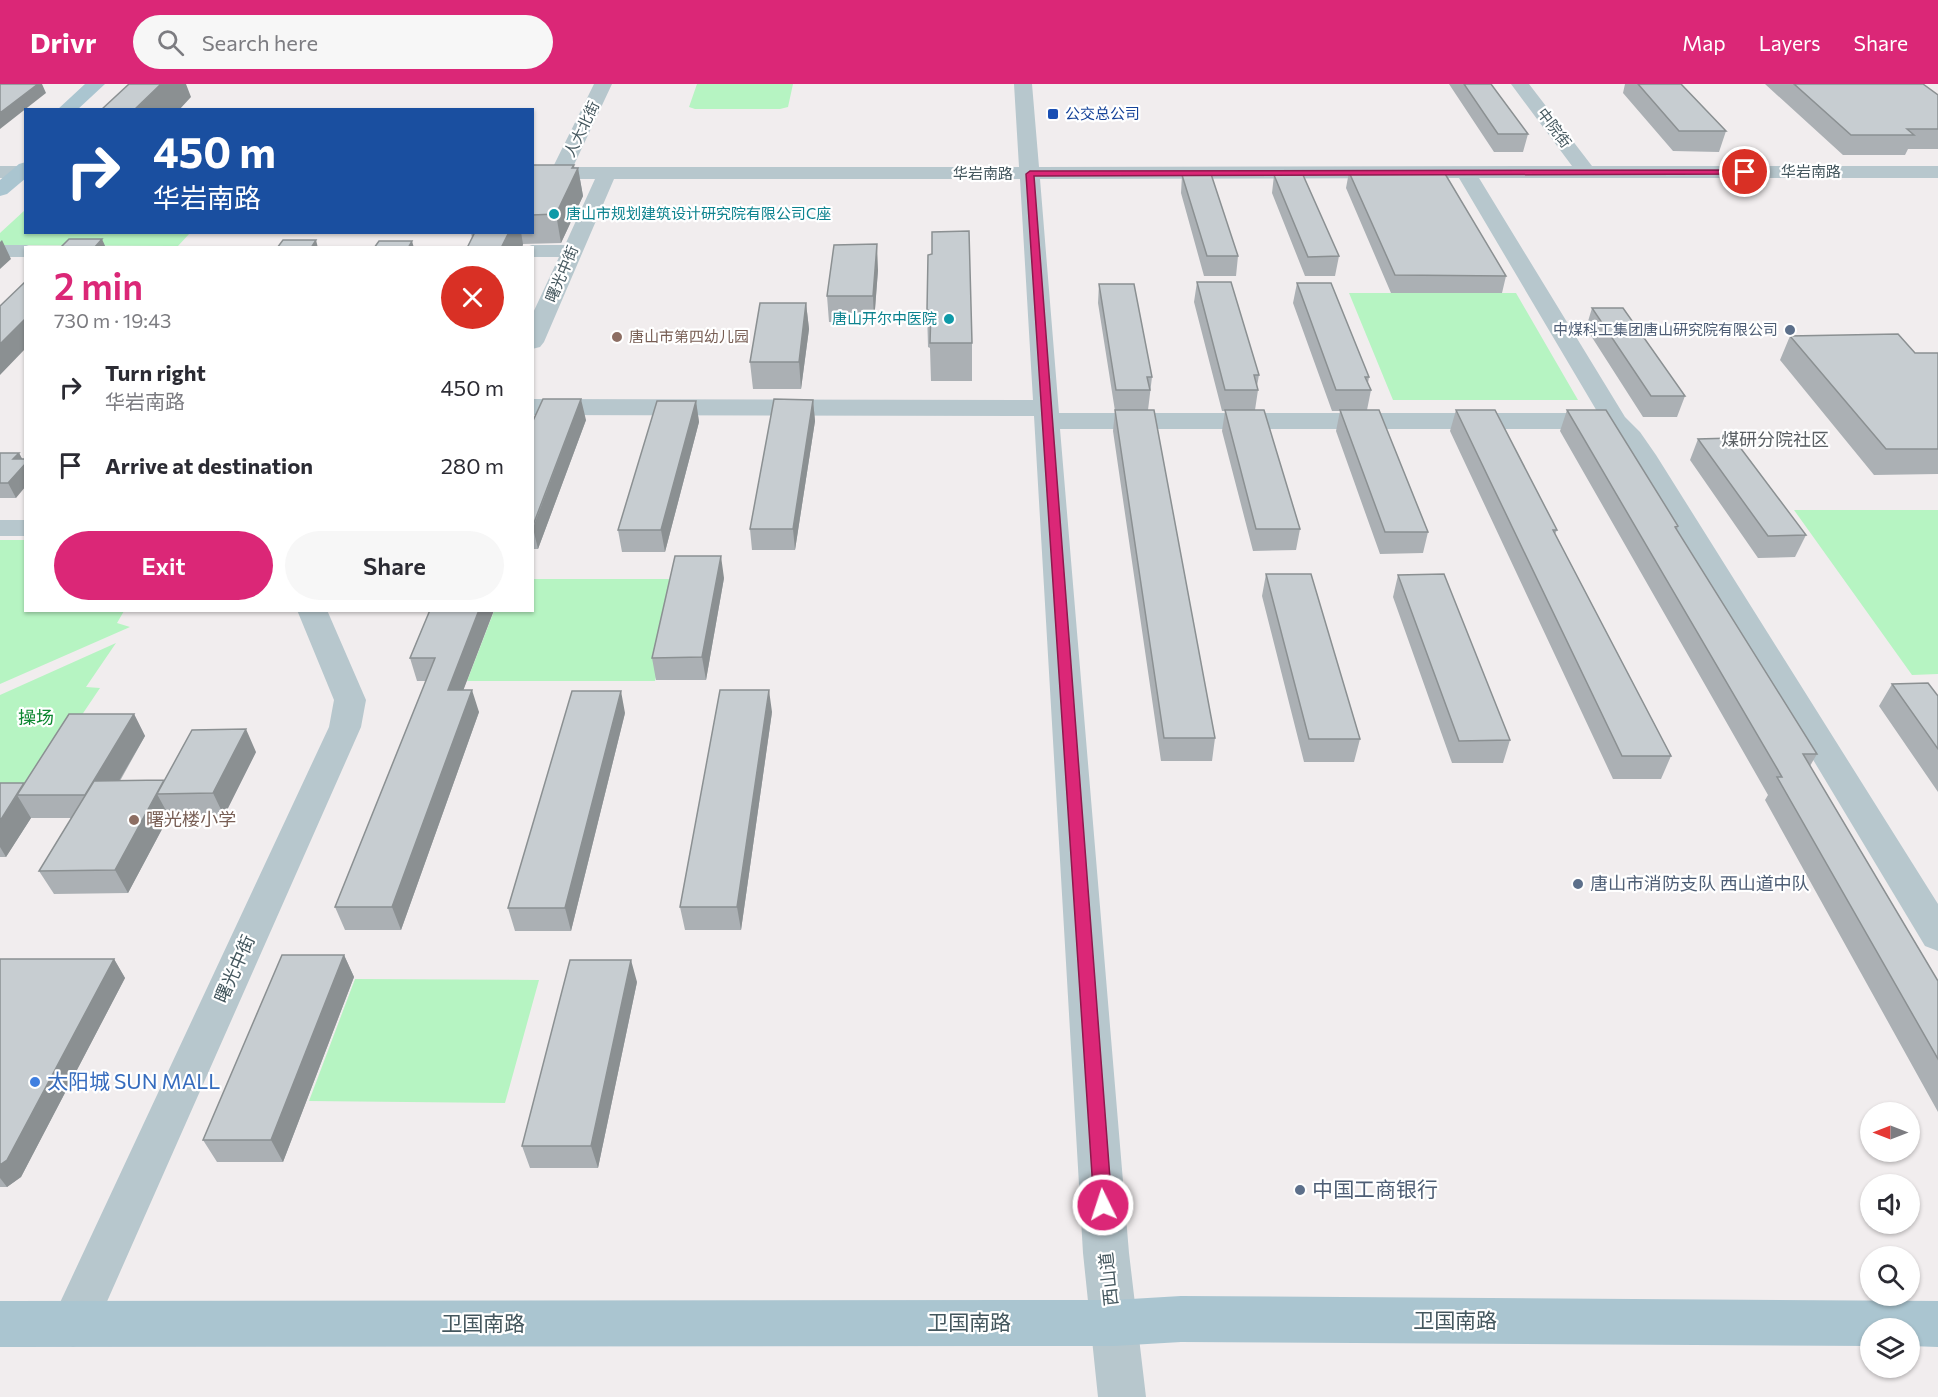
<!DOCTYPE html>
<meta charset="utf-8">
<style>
:root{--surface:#fff;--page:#f7f7f7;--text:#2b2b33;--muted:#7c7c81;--accent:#db2777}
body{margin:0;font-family:Commissioner,"Noto Sans SC",sans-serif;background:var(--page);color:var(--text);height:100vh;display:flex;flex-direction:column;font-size:22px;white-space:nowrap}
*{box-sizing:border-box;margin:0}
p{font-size:20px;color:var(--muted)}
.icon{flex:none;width:33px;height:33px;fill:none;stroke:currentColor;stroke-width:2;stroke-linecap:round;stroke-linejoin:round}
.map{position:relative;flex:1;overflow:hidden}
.details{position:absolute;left:24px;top:162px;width:510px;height:366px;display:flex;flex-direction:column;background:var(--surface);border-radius:0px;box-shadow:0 2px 4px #0004}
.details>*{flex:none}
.guide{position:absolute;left:24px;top:24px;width:510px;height:126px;border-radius:0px;box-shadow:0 2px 4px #0004;background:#1a4fa0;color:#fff;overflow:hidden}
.needle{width:39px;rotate:270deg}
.fabs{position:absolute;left:1860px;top:1018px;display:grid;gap:12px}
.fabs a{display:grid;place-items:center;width:60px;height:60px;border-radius:50%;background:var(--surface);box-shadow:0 2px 4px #0004;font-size:30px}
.pin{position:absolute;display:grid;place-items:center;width:51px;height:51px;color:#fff;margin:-26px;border:3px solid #fff;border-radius:50%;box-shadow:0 2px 6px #0007}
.me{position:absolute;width:66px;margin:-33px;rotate:356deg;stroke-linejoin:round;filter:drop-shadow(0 0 4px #0008)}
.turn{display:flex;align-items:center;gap:21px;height:126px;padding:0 30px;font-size:27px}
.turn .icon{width:78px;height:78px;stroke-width:2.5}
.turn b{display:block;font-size:42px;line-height:51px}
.round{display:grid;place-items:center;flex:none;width:63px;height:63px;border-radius:32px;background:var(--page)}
.head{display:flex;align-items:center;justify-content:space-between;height:102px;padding:0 30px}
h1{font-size:36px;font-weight:600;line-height:45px;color:var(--accent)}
.button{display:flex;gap:12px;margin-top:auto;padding:12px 30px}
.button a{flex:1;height:69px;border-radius:36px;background:var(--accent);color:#fff;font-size:24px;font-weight:600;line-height:69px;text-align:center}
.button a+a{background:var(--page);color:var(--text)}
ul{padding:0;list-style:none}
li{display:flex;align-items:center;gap:18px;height:78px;padding:0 30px}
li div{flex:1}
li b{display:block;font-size:22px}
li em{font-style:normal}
header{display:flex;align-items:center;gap:36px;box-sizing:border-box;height:84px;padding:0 30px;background:var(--accent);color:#fff}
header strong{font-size:28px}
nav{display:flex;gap:33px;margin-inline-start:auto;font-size:21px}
.search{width:420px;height:54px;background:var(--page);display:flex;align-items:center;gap:15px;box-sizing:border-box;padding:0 21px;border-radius:33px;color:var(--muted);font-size:22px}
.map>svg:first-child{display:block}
</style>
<header>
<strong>Drivr</strong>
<div class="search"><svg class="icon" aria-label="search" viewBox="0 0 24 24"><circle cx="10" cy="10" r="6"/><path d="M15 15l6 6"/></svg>Search here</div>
<nav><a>Map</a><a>Layers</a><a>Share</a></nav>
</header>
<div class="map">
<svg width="1938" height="1313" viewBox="0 0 1938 1313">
<rect width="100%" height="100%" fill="#f1edee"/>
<!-- green -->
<path fill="#b6f4c2" d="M697,0H793L788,23L780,25H695L689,23Z
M25,126L26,148L190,149L178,162L0,161V149Z
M1349,209H1516L1578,316H1393Z
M1794,426H1938V590L1912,591Z
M0,456H25L26,526L124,527L117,539L130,543L0,600Z
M533,495H680L655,597H467L494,527L532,526Z
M116,559L86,603L100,604L22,720H0V611Z
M355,895L539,896L505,1019L309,1017Z"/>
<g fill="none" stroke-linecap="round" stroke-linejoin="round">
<!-- minor -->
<path fill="#b7c7cd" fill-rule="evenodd" d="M594,0H612L573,83H1019L1014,0H1032L1039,83L1572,82L1511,0H1529L1592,82H1938V94H1479L1625,333L1640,348L1656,371L1938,820V867L1925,862L1630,371L1608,345H1060L1129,1169L1146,1313H1098L1083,1169L1034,332L532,331V315L1033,316L1020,95H614L544,258L540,263L532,265V231L559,173H532V164H524L532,161H565L595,95H532V83H553ZM1459,94L1598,329H1059L1040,95Z
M0,82H26V94H0Z
M0,161H26L34,164H26V173H0Z
M0,436H26V452H0Z
M297,526H327L366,616L361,643L90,1256L73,1263L56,1256L50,1240L329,643L334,616Z"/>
<!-- major -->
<path fill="#aac5d0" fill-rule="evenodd" d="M85,0H105L77,26H57Z
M26,78V94L7,110L0,112V96L19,80Z
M1181,1212L1938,1217V1263L1910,1262V1245H1870V1262L1181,1258L1114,1262L0,1263V1217L1114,1216Z"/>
</g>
<!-- wall -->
<path fill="#abb0b4" d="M1449,0H1491L1528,50L1523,68H1494Z
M1625,0H1681L1726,47L1719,68L1673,67L1623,9Z
M1765,0H1923L1938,11V65H1908L1905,71H1843Z
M532,81H574V84H578L583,112L561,159L523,160L522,164H467L472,154L471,148H532Z
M1349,88L1506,192L1502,209H1391L1346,104Z
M1182,91L1238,172L1236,192H1204L1181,109Z
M1274,91L1339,172L1335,192H1305L1272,109Z
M932,170L972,259V297H931L930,264L928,263L927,226Z
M878,186L874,238H829L827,212Z
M1197,198L1259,291L1257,302L1258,306L1255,326L1300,445L1296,466L1253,467L1222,347L1225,327H1222L1194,218Z
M1297,199L1369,293L1368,299L1371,306L1367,326L1428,448L1423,469L1380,470L1336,347L1340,327H1332L1293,219Z
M1099,200L1152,293L1148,326L1215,654L1212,677H1161L1113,347L1115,327L1098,219Z
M806,219L809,245L801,305H753L750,278Z
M1592,224L1685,312L1677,333H1643L1586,244Z
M1790,252L1915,269H1938V390L1874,391L1780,276Z
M813,316L815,337L795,466H752L750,445Z
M696,317L699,338L665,468H622L618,446Z
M1456,326L1557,446L1555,450L1671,672L1661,695H1613L1450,347Z
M1567,326L1678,442L1677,446L1817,670L1810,682L1938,897V1028L1765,716L1768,711L1560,347Z
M586,336L538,465H532V339Z
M1698,355L1806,451L1795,473L1758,474L1690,376Z
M0,369H19L22,375L16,414H0Z
M1266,490L1360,655L1354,678H1304L1262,512Z
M1398,491L1510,656L1503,679H1452L1393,513Z
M724,494L706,596H656L652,574Z
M430,526H494L463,606L479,628L401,846H345L335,823L426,597H417L410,574Z
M1892,600L1938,612V708L1879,622Z
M772,628L741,846H685L680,823Z
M625,629L571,847H515L508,824Z
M134,630L145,652L120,697L165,696L256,668L224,732H169L128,809L54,810L39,787L72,734H31L6,773H0V699H24Z
M344,871L354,893L283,1078H217L203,1056Z
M0,875H114L125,894L21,1093L7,1103H0Z
M637,898L598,1084H530L522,1062Z"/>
<!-- shaded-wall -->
<path fill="#8b9092" d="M38,0H42L46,9L0,45V29Z
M161,0H186L191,13L179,26H134Z
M574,81L575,90L578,84L583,112L561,159L556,130Z
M509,148H521L523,160L522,164H501Z
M102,155L106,164H94Z
M2,156L11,175L0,185V158Z
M316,156L318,164H311Z
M412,157L414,164H408Z
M877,160L878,186L874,238L873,212Z
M806,219L809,245L801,305L799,278Z
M26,234V264L0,291V260Z
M581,315L586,336L538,465L533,444Z
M813,316L815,337L795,466L793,445Z
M696,317L699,338L665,468L661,446Z
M19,369L25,380L26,379V402L16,414L8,399L13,375Z
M721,472L724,494L706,596L702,573Z
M479,526H494L455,628L448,606Z
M472,606L479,628L401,846L392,823Z
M769,606L772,628L741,846L737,823Z
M621,607L625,629L571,847L565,824Z
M134,630L145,652L98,733L85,711Z
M246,645L256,668L224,732L213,709Z
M164,696L157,710L169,732L128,809L115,786Z
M17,711L31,734L6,773L0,763V737Z
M344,871L354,893L283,1078L271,1056Z
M114,875L125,894L21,1093L7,1103L0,1094V1081Z
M631,876L637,898L598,1084L591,1062Z"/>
<!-- building -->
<path fill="#c7cdd1" stroke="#8b9092" stroke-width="1.5" d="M0,0H38L0,29Z
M129,0H161L134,26H101Z
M1464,0H1491L1528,50H1498Z
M1638,0H1681L1726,47H1679Z
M1794,0H1923L1938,11V45H1907L1914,51H1851Z
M532,81H574L572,84H578L556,130L532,131Z
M1349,88H1444L1506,192L1395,191Z
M1211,90L1238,172H1207L1182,91Z
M1274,91H1303L1339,172L1308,173Z
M969,147L972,259H930L931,227L927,226L928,171L932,170V148Z
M475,148H509L501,164H467Z
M69,155H102L94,164H60Z
M283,156H316L311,164H277Z
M379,157H412L408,164H374Z
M877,160L873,212H827L834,161Z
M26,197V234L0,260V222Z
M1197,198H1231L1259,291H1254L1258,306H1225Z
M1297,199H1331L1369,293H1365L1371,306H1336Z
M1099,200H1134L1152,293H1147L1150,306H1116Z
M760,219H806L799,278H750Z
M1592,224H1623L1685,312H1651Z
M1898,250L1915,269H1938V365H1886L1790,252Z
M543,315H581L532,444V339Z
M774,315L813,316L793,445H750Z
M657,317H696L661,446H618Z
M1115,326H1154L1215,654H1164Z
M1225,326H1264L1300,445H1256Z
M1340,326H1379L1428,448H1385Z
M1456,326H1495L1557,446H1553L1671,672H1622Z
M1567,326H1606L1678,442L1675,443L1817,670H1803L1938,897V975L1777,693H1782Z
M1733,354L1806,451L1768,452L1698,355Z
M0,369H19L13,375H26V379L8,399H0Z
M675,472H721L702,573L652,574Z
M1266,490H1311L1360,655H1309Z
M1444,490L1510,656L1459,657L1398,491Z
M430,526H479L448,606H472L392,823H335L435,574H410Z
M1928,599L1938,612V665L1892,600Z
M720,606H769L737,823H680Z
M572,607H621L565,824H508Z
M69,630H134L85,711H17Z
M246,645L213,709L157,710L192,646Z
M164,696L115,786L39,787L94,697Z
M0,699H24L0,737Z
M282,871H344L271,1056H203Z
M0,875H114L7,1076L0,1081Z
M570,876H631L591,1062H522Z"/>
<!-- route -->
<path fill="#db2777" stroke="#8e194d" stroke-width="1.5" d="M1745,86L1748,90L1034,92L1112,1121L1109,1127L1103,1130L1096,1127L1094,1121L1026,90L1030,87Z"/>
<!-- markers -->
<rect fill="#1a4fb4" stroke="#fff" stroke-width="2" x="1047" y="24" width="12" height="12" rx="3"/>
<g fill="#0f9aa8" stroke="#fff" stroke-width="2">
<circle cx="554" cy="130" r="6"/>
<circle cx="949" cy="235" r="6"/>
</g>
<g fill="#5c6f8a" stroke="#fff" stroke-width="2">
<circle cx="1790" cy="246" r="6"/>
<circle cx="1578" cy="800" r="6"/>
<circle cx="1300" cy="1106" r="6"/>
</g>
<g fill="#8d6e63" stroke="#fff" stroke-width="2">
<circle cx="617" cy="253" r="6"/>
<circle cx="134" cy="736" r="6"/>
</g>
<circle fill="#3f7fe0" stroke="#fff" stroke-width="2" cx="35" cy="998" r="6"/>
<g text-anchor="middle" stroke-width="4.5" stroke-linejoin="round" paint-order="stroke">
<!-- far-transit labels -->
<g font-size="15" fill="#164399" stroke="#fff" text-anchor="start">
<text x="1065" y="35">公交总公司</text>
</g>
<!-- far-street labels -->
<g font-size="15" fill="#44575e" stroke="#fff">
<text transform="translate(1554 44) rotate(53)" y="5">中院街</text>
<text transform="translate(582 45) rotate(-64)" y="5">人大北街</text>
<text x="1811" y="93">华岩南路</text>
<text x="983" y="95">华岩南路</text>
<text transform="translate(562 190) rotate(-67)" y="5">曙光中街</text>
</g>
<!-- far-culture labels -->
<g font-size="15" fill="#0d838f" stroke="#fff" text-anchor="start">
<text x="566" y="135">唐山市规划建筑设计研究院有限公司C座</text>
<text x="937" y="240" text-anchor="end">唐山开尔中医院</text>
</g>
<!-- far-service labels -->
<g font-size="15" fill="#4e5e75" stroke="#fff" text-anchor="end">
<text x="1778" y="251">中煤科工集团唐山研究院有限公司</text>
</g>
<!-- far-education labels -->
<g font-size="15" fill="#785e54" stroke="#fff" text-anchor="start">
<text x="629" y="258">唐山市第四幼儿园</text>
</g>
<!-- far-quarter labels -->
<g font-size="18" fill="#5a6064" stroke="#fff">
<text x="1775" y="362">煤研分院社区</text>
</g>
<!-- park labels -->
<g font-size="18" fill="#0c8730" stroke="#fff">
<text x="36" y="640">操场</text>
</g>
<!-- education labels -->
<g font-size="18" fill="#785e54" stroke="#fff" text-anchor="start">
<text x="146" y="742">曙光楼小学</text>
</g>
<!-- service labels -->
<g font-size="18" fill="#4e5e75" stroke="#fff" text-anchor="start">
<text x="1590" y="806">唐山市消防支队 西山道中队</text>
</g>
<!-- street labels -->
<g font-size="18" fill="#44575e" stroke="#fff">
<text transform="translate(235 885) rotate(-66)" y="6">曙光中街</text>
<text transform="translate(1109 1195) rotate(-96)" y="6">西山道</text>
</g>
<!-- near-shop labels -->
<g font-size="21" fill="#366cbe" stroke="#fff" text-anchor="start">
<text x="47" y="1005">太阳城 SUN MALL</text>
</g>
<!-- near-service labels -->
<g font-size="21" fill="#4e5e75" stroke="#fff" text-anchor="start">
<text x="1312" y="1113">中国工商银行</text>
</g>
<!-- near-street labels -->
<g font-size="21" fill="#44575e" stroke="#fff">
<text x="1455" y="1244">卫国南路</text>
<text x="969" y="1246">卫国南路</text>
<text x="483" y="1247">卫国南路</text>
</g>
</g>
</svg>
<div class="fabs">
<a><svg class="needle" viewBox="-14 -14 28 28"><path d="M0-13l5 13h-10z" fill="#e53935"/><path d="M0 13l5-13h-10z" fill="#7c7c81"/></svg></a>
<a><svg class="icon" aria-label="sound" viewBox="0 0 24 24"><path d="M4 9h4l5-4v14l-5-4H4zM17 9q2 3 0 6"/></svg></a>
<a><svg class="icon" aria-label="search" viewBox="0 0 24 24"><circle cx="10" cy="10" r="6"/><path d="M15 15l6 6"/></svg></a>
<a><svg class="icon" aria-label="layers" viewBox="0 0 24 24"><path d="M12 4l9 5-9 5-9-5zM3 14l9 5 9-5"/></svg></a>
</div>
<div class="pin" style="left:1745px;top:88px;background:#d93025"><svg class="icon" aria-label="arrive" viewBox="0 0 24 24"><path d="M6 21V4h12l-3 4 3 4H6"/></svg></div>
<svg class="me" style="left:1103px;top:1121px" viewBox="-20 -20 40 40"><circle r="17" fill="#db2777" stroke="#fff" stroke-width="3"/><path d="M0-11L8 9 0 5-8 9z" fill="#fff"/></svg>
<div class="guide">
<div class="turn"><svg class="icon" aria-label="right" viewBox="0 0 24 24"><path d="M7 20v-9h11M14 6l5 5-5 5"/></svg><div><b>450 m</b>华岩南路</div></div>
</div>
<section class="details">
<div class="head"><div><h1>2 min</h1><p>730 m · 19:43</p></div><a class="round" style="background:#d93025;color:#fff"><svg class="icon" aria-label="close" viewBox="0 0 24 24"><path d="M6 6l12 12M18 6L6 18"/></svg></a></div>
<ul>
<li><svg class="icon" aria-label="right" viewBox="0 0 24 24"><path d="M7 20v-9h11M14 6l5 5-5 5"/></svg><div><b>Turn right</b><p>华岩南路</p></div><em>450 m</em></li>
<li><svg class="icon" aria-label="arrive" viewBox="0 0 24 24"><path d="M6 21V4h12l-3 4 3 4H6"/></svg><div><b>Arrive at destination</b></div><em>280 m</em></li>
</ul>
<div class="button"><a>Exit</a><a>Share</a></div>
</section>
</div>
